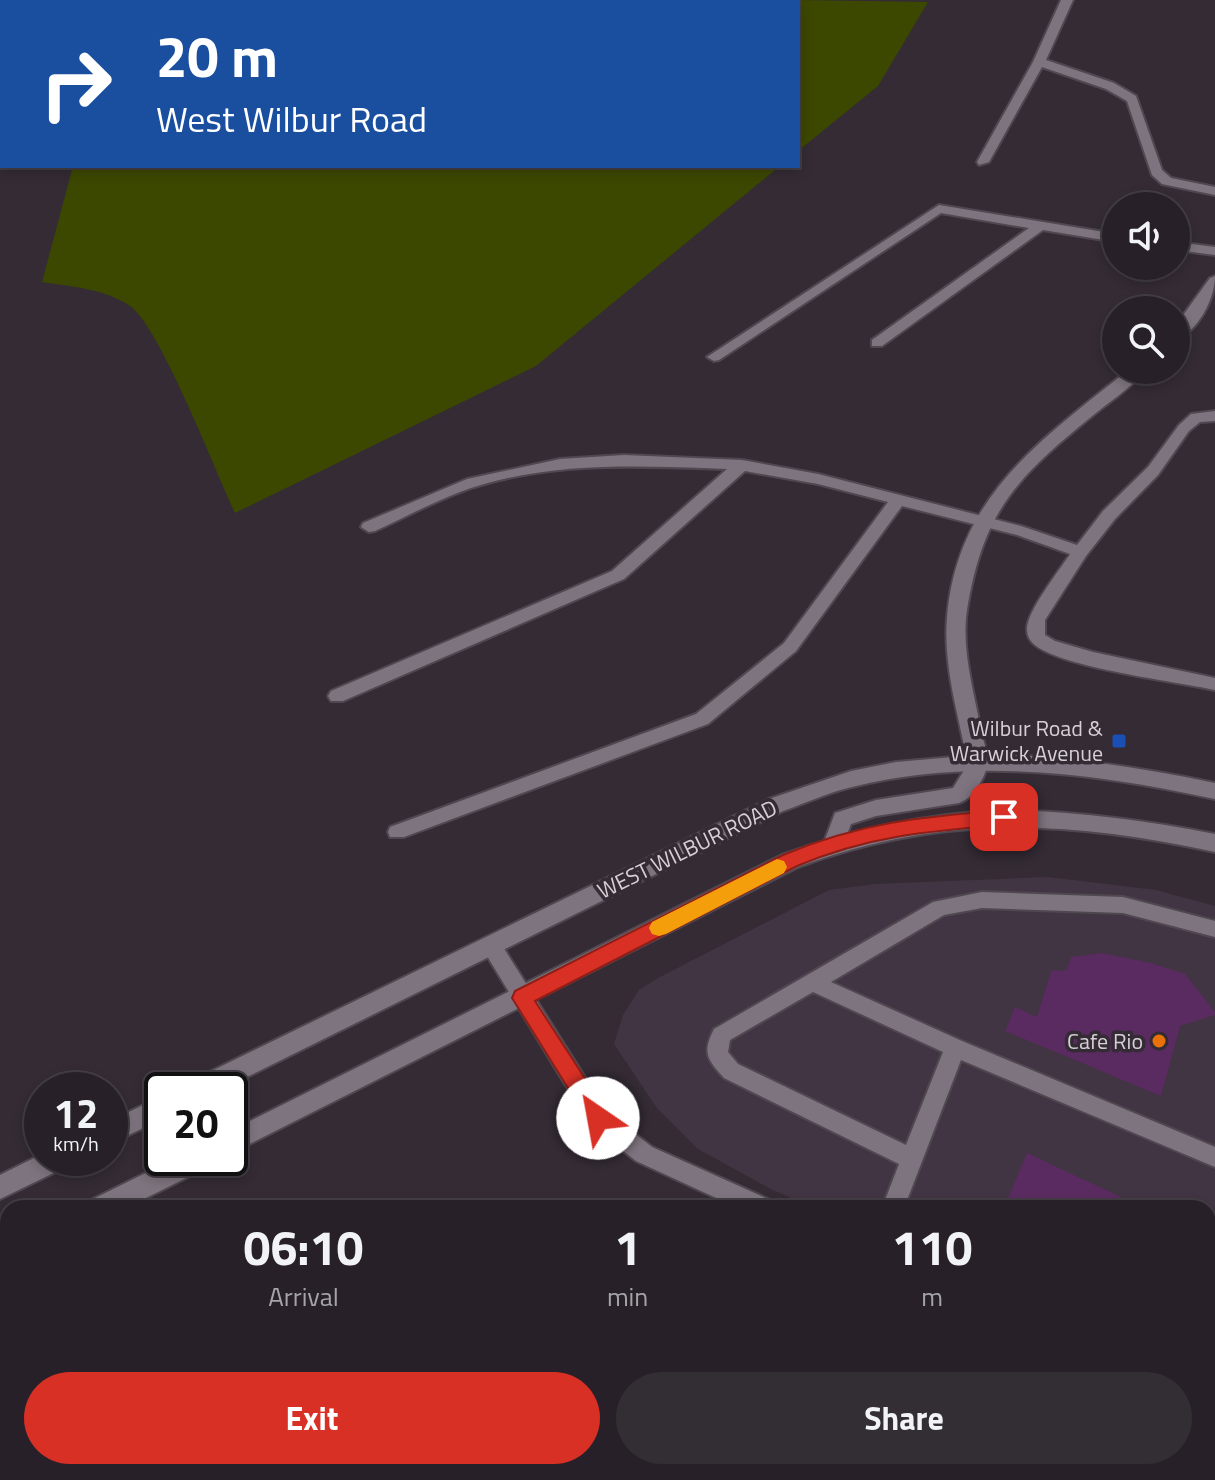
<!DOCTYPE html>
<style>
:root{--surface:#272028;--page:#332d34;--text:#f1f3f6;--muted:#a4a3a8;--line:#433e45;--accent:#d93025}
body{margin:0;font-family:"Titillium Web",sans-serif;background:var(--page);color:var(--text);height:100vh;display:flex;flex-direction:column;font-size:30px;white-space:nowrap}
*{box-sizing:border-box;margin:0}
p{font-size:26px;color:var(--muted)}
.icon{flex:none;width:44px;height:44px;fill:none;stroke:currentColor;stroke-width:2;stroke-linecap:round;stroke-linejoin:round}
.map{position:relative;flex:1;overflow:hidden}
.drawer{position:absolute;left:0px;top:1200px;width:1216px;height:280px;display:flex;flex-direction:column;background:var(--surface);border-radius:24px 24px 0 0;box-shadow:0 4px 12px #0003,0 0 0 2px var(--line)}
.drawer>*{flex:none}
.top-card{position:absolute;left:0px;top:0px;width:800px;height:168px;box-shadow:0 4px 12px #0003,0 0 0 2px var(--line);background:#1a4fa0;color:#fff;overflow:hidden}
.controls{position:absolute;left:1102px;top:192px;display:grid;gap:16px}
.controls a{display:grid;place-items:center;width:88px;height:88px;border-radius:50%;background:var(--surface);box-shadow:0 4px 12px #0003,0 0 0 2px var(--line);font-size:40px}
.speed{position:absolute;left:24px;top:1072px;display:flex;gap:16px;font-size:40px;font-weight:700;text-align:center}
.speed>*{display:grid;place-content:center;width:104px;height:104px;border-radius:50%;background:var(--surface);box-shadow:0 4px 12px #0003,0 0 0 2px var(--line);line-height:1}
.speed small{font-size:20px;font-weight:400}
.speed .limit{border:4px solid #111;border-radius:12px;background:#fff;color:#111}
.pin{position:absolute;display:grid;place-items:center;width:68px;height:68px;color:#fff;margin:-34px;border-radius:16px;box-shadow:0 4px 12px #0006}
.me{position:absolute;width:88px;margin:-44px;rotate:327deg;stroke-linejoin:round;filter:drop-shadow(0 0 6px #0008)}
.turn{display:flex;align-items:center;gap:28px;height:168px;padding:0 24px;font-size:36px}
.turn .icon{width:104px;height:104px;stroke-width:2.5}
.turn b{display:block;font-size:56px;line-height:68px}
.eta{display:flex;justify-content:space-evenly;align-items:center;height:136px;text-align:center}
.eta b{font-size:48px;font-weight:700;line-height:56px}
.button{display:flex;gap:16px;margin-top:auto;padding:16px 24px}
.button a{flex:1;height:92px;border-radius:48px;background:var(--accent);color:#fff;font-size:32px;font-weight:700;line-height:92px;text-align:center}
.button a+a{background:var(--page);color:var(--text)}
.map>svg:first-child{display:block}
</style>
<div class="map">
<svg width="1215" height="1480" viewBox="0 0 1215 1480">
<rect width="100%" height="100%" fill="#342b35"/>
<!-- built -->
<path fill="#423543" d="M1048,877L1156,890L1215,906V1460L1208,1456V1208H813L771,1189L698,1149L657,1108L614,1044L623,1015L639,990L658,978L829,890L875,884Z"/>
<!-- green -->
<path fill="#3c4700" d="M800,0L928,2L878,86L798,151L796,2Z
M73,166H780L536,366L235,513C216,473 160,327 130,306C103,288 72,287 42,282Z"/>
<!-- building -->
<path fill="#5a2b60" d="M1101,953L1151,963L1185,974L1215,1012V1015L1180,1026L1161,1096L1005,1031L1015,1007L1037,1017L1051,971L1067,970L1071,957Z
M1027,1153L1144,1208H1004Z
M1208,1238L1215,1241V1394L1208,1390Z
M474,1472H620L619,1480H547Z
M1037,1472H1090L1105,1480H1034Z"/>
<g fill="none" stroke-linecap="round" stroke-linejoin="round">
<defs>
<path id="lane" d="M119,0H138L117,2Z
M1061,0H1073L1046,60L1114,83L1136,96L1162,170L1171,178L1215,187V195L1162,184L1152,175L1127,101L1106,89L1042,67L989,162L979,165L977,162L1033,62Z
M939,205L1116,234V242L1043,230L882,346H872V340L1029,228L941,213L719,360L714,361L707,357Z
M1176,242L1215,247V255L1176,250Z
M1215,411V421L1200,422L1189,431L1158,475L1115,519L1086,556L1045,620V635L1055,641L1093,652L1215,678V690C1174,681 1064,668 1035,645C1030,641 1027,636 1027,629C1027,611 1059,571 1070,554L1017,535L902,506L796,651L708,724L404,837H390L388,832L390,827L696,714L784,643L888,502L818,484L745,471L624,579L343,701H331L328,696L331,691L612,571L727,469C641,466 554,461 471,488C438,499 406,517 375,531L369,532L361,527L363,523L467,479L560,459L624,455L742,460L818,474L1021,526L1077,545L1103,511L1148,467L1179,425L1191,414Z
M982,892L1123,897L1215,921V937L1123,913L982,908L944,915L831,982L962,1041L1215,1147V1167L961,1060L904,1208H882L899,1164L724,1078C707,1059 702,1053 714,1029L933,902ZM813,992L943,1052L906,1145L738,1064L728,1052L730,1040Z
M491,937L498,939L606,1111L652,1147L770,1200L773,1208H738L636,1161L590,1125L484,951L481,945L484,939Z
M1208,1409L1215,1412V1436L1208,1433Z
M770,1472H795L792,1480H767Z
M951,1472H975L972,1480H948Z
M1147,1472H1185L1188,1480H1150Z"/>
<path id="street" d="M1215,276C1215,298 1198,332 1176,339V325L1210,278Z
M1128,370H1146C1131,388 1109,402 1091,417C1016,478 983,512 967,610C961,649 974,692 981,730C983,740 989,756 987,766C984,780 972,799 959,803L876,816L851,824L842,848L835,851L828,848L824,842L835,813L876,800L953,788L968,764C959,717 943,666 947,618C957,496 1040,441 1128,370Z"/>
<path id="secondary" d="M988,754C1065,756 1139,767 1215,783V799C1095,773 973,757 852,787C829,792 806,803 783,811L221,1090H185L189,1082L769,799L851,771L896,762Z
M1000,810C1073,811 1143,820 1215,834V852C1066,820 942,814 798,867L230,1154V1131L782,855C857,828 922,815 1000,810Z
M162,1096V1119L110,1144V1121Z
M42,1154V1158H71L68,1166L0,1199V1175Z
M176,1158H213L210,1166L126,1208H88L91,1200Z
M8,1242V1267L0,1270V1245Z"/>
</defs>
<!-- lane casing -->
<use href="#lane" stroke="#4f4850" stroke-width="4"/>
<!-- street casing -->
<use href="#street" stroke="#4f4850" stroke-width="4"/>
<!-- secondary casing -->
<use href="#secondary" stroke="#4f4850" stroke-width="4"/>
<!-- lane -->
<use href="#lane" fill="#7e747f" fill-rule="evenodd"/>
<!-- street -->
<use href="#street" fill="#7e747f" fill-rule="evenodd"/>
<!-- secondary -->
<use href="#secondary" fill="#7e747f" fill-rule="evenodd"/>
</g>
<!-- route -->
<path fill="#d93025" stroke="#8d1f18" stroke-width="2" d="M1004,810L1011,812L1014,817L1011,823L1004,825C928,831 868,836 797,866L535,1001L606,1111L609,1118L606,1125L598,1128L591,1125L512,998L515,991L783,855C862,822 920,817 1004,810Z"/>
<!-- slow -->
<path fill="#f59e0b" d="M777,859L784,861L787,867L784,873L666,934L659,936L652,934L649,928L652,922Z"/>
<!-- markers -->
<rect fill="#1a4fb4" stroke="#342b35" stroke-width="3" x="1111" y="733" width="16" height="16" rx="4"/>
<circle fill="#e8710a" stroke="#342b35" stroke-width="3" cx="1159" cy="1041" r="8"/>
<g text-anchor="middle" stroke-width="7" stroke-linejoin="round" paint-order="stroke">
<!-- poi labels -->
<g font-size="22" fill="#d6d0d6" stroke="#342b35" text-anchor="end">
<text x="1103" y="736">Wilbur Road &amp;<tspan x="1103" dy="25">Warwick Avenue</tspan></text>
<text x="1143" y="1049">Cafe Rio</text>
</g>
<!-- street labels -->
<g font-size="22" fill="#d6d0d6" stroke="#342b35">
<text transform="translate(687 849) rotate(-26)" y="8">WEST WILBUR ROAD</text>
</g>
</g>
</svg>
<div class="controls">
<a><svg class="icon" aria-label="sound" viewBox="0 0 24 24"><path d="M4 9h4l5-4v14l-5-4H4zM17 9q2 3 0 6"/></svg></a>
<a><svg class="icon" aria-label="search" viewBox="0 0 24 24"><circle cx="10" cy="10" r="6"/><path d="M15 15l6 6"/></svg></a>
</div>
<div class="speed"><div>12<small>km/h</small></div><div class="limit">20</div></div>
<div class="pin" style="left:1004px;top:817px;background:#d93025"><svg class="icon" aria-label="arrive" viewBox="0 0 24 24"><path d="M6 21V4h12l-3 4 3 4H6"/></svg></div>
<svg class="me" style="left:598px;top:1118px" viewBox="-20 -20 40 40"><circle r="19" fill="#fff"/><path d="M0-13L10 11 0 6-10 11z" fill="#d93025"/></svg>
<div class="top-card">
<div class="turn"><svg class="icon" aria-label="right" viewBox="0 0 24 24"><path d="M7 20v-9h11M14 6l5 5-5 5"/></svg><div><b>20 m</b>West Wilbur Road</div></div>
</div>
<section class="drawer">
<div class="eta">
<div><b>06:10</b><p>Arrival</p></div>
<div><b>1</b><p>min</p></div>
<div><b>110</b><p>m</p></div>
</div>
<div class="button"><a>Exit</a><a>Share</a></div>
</section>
</div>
